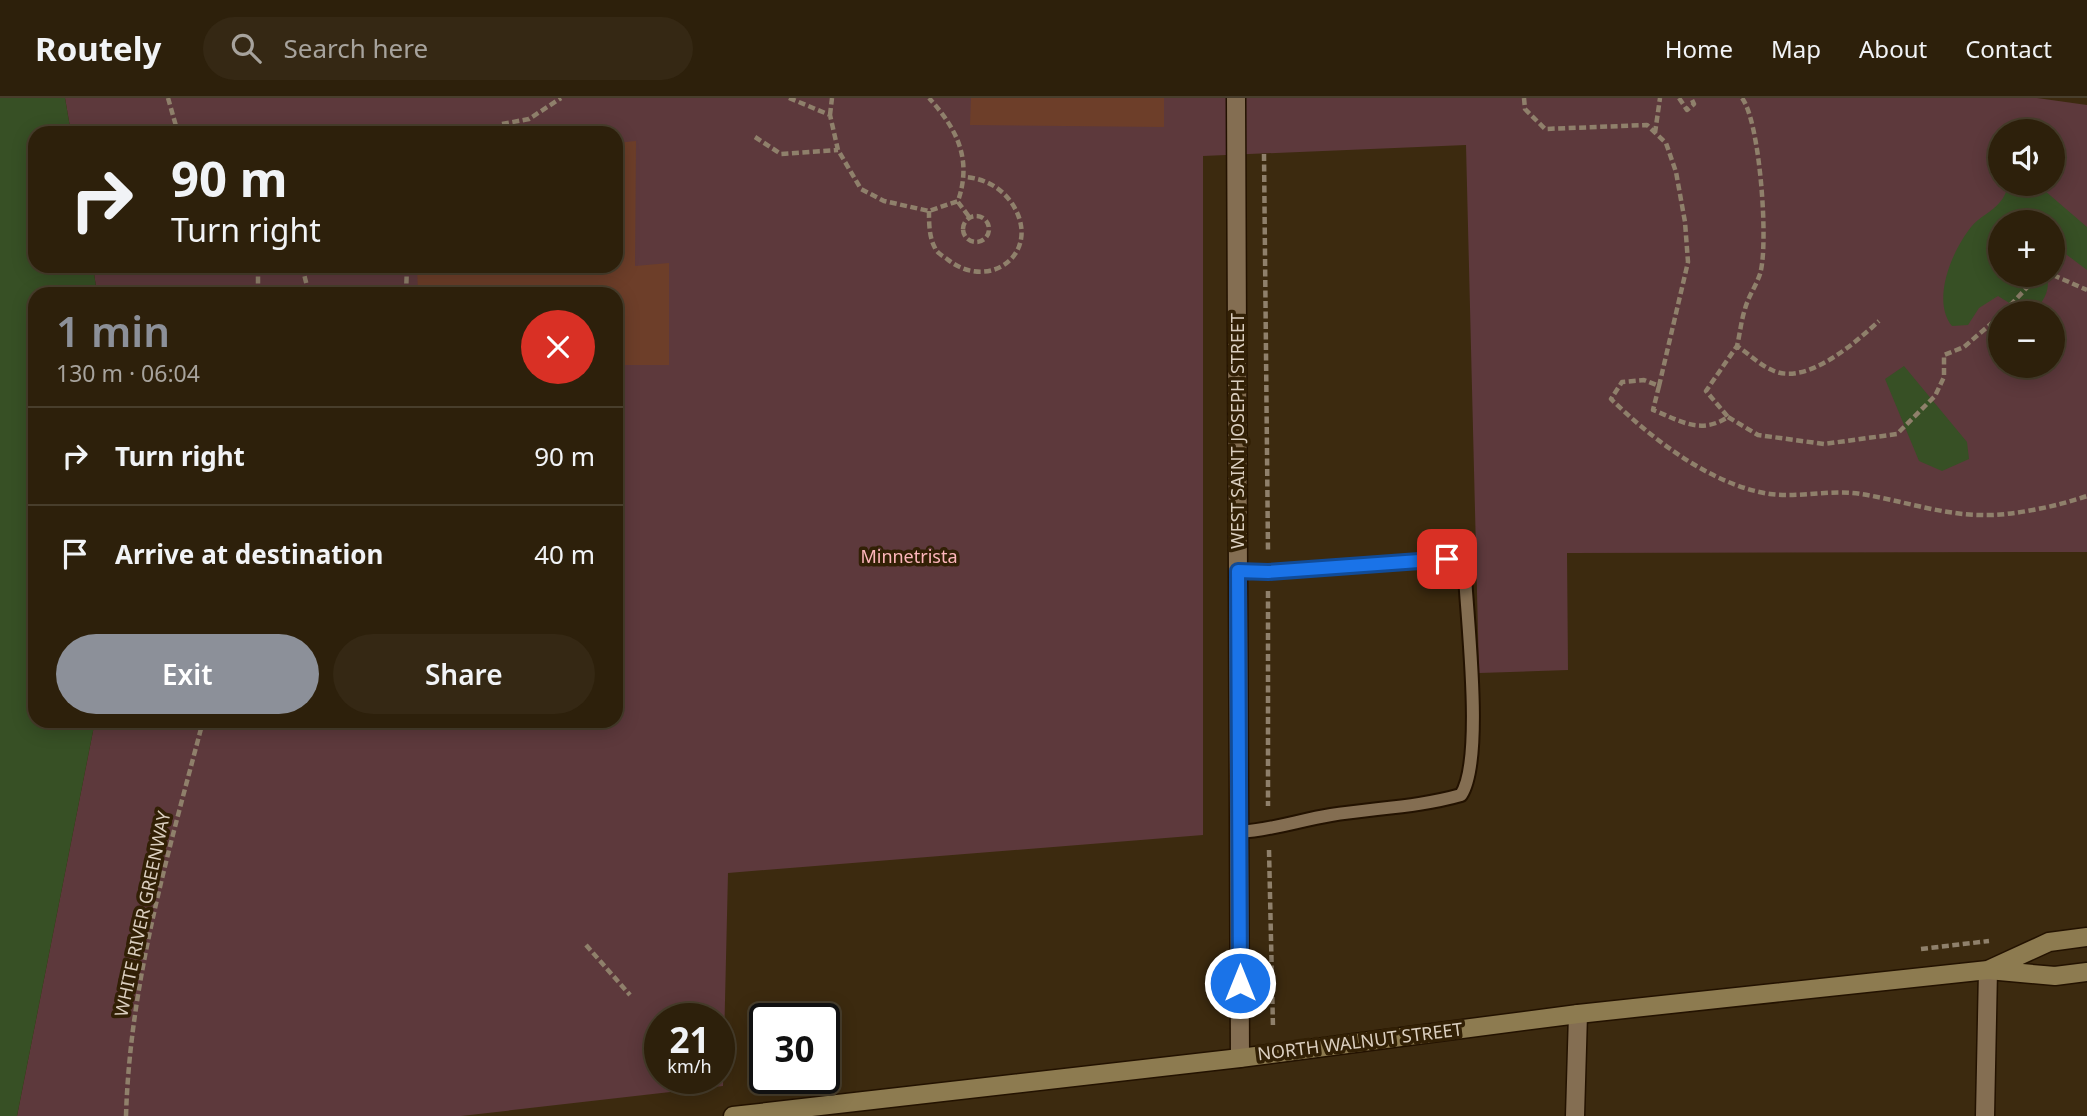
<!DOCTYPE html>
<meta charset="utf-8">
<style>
:root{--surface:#2d200b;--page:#352814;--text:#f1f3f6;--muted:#a7a39d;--line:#483e2c;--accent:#8c9099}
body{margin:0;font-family:"Noto Sans",sans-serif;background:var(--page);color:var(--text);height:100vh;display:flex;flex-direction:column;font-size:26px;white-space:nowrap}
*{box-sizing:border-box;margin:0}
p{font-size:23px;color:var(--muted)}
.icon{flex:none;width:38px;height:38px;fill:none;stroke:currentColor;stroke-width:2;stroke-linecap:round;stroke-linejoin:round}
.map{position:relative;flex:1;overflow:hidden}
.side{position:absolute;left:28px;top:189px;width:595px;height:441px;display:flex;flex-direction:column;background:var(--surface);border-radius:21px;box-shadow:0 4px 18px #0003,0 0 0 2px var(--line)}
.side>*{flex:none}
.guide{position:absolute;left:28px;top:28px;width:595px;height:147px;border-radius:21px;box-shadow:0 4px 18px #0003,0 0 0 2px var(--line);background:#2d200b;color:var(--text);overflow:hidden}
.fabs{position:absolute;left:1988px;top:21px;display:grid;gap:14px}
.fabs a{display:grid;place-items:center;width:77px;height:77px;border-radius:50%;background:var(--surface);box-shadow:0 4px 18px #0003,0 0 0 2px var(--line);font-size:35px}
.speed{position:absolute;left:644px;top:905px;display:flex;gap:14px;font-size:35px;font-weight:700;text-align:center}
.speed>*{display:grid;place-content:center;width:91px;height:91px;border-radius:50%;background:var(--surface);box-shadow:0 4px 18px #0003,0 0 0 2px var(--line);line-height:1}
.speed small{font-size:18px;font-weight:400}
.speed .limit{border:4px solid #111;border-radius:10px;background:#fff;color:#111}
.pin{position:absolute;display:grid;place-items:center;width:60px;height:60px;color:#fff;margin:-30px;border-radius:14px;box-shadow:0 4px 10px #0006}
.me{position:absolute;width:77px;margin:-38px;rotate:0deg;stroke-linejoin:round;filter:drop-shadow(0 0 5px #0008)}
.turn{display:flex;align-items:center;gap:24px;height:147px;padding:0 28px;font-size:32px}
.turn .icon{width:91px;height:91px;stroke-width:2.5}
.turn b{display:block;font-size:49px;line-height:60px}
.round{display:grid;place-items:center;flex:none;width:74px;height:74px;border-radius:37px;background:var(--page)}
.summary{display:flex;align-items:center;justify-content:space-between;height:119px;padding:0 28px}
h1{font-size:42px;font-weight:600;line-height:52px;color:var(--accent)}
.button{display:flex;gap:14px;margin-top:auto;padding:14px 28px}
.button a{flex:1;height:80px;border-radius:42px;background:var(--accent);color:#fff;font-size:28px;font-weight:600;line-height:80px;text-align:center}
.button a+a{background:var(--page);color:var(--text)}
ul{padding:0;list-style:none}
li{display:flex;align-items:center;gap:21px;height:98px;padding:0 28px;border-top:2px solid var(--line)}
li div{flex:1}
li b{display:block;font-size:26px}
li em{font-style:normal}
header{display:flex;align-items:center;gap:42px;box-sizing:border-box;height:98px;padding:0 35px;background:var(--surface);border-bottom:2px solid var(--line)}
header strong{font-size:33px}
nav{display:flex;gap:38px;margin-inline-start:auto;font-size:24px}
.search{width:490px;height:63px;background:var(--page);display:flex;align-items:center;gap:18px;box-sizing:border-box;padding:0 24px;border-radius:38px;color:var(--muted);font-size:26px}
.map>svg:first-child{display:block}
</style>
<header>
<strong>Routely</strong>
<div class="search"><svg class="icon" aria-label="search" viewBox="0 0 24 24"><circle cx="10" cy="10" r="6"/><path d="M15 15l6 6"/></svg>Search here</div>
<nav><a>Home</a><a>Map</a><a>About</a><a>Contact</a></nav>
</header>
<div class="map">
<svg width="2087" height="1018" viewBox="0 0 2087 1018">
<rect width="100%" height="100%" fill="#3c2a0f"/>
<!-- green -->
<path fill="#5d393c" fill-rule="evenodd" d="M65,0H2037L2087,7V454L1567,455L1568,572L1479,575L1466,47L1203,58V737L728,775L723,988L461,1018H17L95,623H616V196H97L93,168H616V35H71ZM2000,33H2053V86H2000ZM2000,124H2053V177H2000ZM2000,215H2053V268H2000ZM660,920H719V980H660Z"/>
<!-- water -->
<path fill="#375025" d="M0,0H65L71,35H35V168H93L97,196H35V623H95L17,1018H0Z
M2011,86H2037L2087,129V172L2063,154L2053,152V124H2000V177H2047C2050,192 2045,200 2036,212L2019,211L1998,198L1979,210L1968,227L1952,228C1931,202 1952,153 1971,129C1979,119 1992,114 2000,104C2005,99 2006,91 2011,86Z
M1904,268L1967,344L1969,361L1942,373L1919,363L1885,281Z"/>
<!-- building -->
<path fill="#6d3e29" d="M971,0H1164V29L970,27Z
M636,43L635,168L669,165V267H616V196H418L417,168H616V45Z"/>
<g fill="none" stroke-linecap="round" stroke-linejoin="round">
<defs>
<path id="lane" d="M1238,473L1268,474L1447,461L1458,465L1465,477C1467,523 1484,662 1461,697C1419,709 1375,710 1331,717C1300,722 1272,732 1240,734"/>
<path id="street" d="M1236,0L1240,960
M1575,1018L1578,916
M1985,1018L1988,872"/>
<path id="secondary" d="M1988,872L2049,844L2087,839
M733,1018L1240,960L1578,916L1988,872L2055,878L2087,874"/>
</defs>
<!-- lane casing -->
<use href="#lane" stroke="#231200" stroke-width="16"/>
<!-- street casing -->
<use href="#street" stroke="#231200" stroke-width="21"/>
<!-- secondary casing -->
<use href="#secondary" stroke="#231200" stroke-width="21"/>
<!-- path -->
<path stroke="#8f806b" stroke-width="4.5" stroke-dasharray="7 3.5" stroke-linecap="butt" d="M168,0L178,35
M789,0L830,17L838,52L861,91L884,103L929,113L958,103C972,62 958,32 929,0
M1524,0L1525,11L1545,31L1647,27L1666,45L1676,74L1685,124L1688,164L1659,288L1644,282L1622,284L1611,301C1652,341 1711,387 1770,396C1799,400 1831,391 1861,396C1900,402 1942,417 1982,417C2012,418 2058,408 2087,398
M1679,0L1687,12L1694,6L1691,0
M1742,0C1760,23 1769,147 1760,176C1756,188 1748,199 1745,211C1741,223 1740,236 1737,248C1749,256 1761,268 1774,273C1808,287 1856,244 1879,223
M830,17L832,0
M502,26L529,21L561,0
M1655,35L1660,0
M755,39L781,56L838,52
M1264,56L1268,453
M958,104L970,120
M929,113C929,125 929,139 935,150C937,155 943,158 947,161C990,196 1045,153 1011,104C1000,89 985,81 966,79
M963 131a13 13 0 1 1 26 0a13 13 0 1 1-26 0Z
M258,168V196
M302,168L309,196
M2053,177L2087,192
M406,196L407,168
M2003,215L2036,180L2050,177
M1659,288L1653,312C1681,323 1700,337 1728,319L1706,293L1737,248
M1728,319L1758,337L1824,346L1897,336L1935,298L1944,279V257L1964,249L2000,218
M1268,493V708
M1269,752L1273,930
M586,847L630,897
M1921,851L1989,843
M126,1018C130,882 169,753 203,623"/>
<!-- lane -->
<use href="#lane" stroke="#846e52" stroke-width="12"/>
<!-- street -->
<use href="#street" stroke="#846e52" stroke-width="18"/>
<!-- secondary -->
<use href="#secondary" stroke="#8d7b50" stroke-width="18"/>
</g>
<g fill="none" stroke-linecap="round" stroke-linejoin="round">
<defs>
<path id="route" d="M1240,885L1238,473L1268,474L1447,461"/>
</defs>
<!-- route casing -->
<use href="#route" stroke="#114b97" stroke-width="18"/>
<!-- route -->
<use href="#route" stroke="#1a73e8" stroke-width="12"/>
</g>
<g text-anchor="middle" stroke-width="7" stroke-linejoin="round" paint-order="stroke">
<!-- street labels -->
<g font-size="18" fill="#dbcfc0" stroke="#322005">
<text transform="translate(1238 333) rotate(-90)" y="6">WEST SAINT JOSEPH STREET</text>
<text transform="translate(143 816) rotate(-78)" y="6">WHITE RIVER GREENWAY</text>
<text transform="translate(1360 944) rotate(-7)" y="6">NORTH WALNUT STREET</text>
</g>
<!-- park labels -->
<g font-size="18" fill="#fdb6bb" stroke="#322005">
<text x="909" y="465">Minnetrista</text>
</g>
</g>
</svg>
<div class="fabs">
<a><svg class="icon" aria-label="sound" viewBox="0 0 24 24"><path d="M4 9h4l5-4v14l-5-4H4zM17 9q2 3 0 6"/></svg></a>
<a>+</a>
<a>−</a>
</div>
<div class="speed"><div>21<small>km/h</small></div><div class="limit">30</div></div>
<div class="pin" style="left:1447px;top:461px;background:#d93025"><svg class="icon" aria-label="arrive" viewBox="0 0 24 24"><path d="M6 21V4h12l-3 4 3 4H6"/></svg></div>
<svg class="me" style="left:1240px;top:885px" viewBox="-20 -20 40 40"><circle r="17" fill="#1a73e8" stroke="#fff" stroke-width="3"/><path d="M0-11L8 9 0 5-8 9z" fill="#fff"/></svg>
<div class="guide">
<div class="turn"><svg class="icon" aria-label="right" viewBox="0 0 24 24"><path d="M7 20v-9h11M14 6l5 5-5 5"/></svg><div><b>90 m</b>Turn right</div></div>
</div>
<section class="side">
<div class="summary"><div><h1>1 min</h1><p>130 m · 06:04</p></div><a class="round" style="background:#d93025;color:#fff"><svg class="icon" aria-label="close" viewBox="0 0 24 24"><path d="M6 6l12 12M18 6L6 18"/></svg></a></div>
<ul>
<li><svg class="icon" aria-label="right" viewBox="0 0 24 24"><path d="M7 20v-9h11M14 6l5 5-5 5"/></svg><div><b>Turn right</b></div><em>90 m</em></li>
<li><svg class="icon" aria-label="arrive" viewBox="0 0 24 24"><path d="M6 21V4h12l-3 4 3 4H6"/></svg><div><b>Arrive at destination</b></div><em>40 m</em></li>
</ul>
<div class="button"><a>Exit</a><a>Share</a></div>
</section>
</div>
